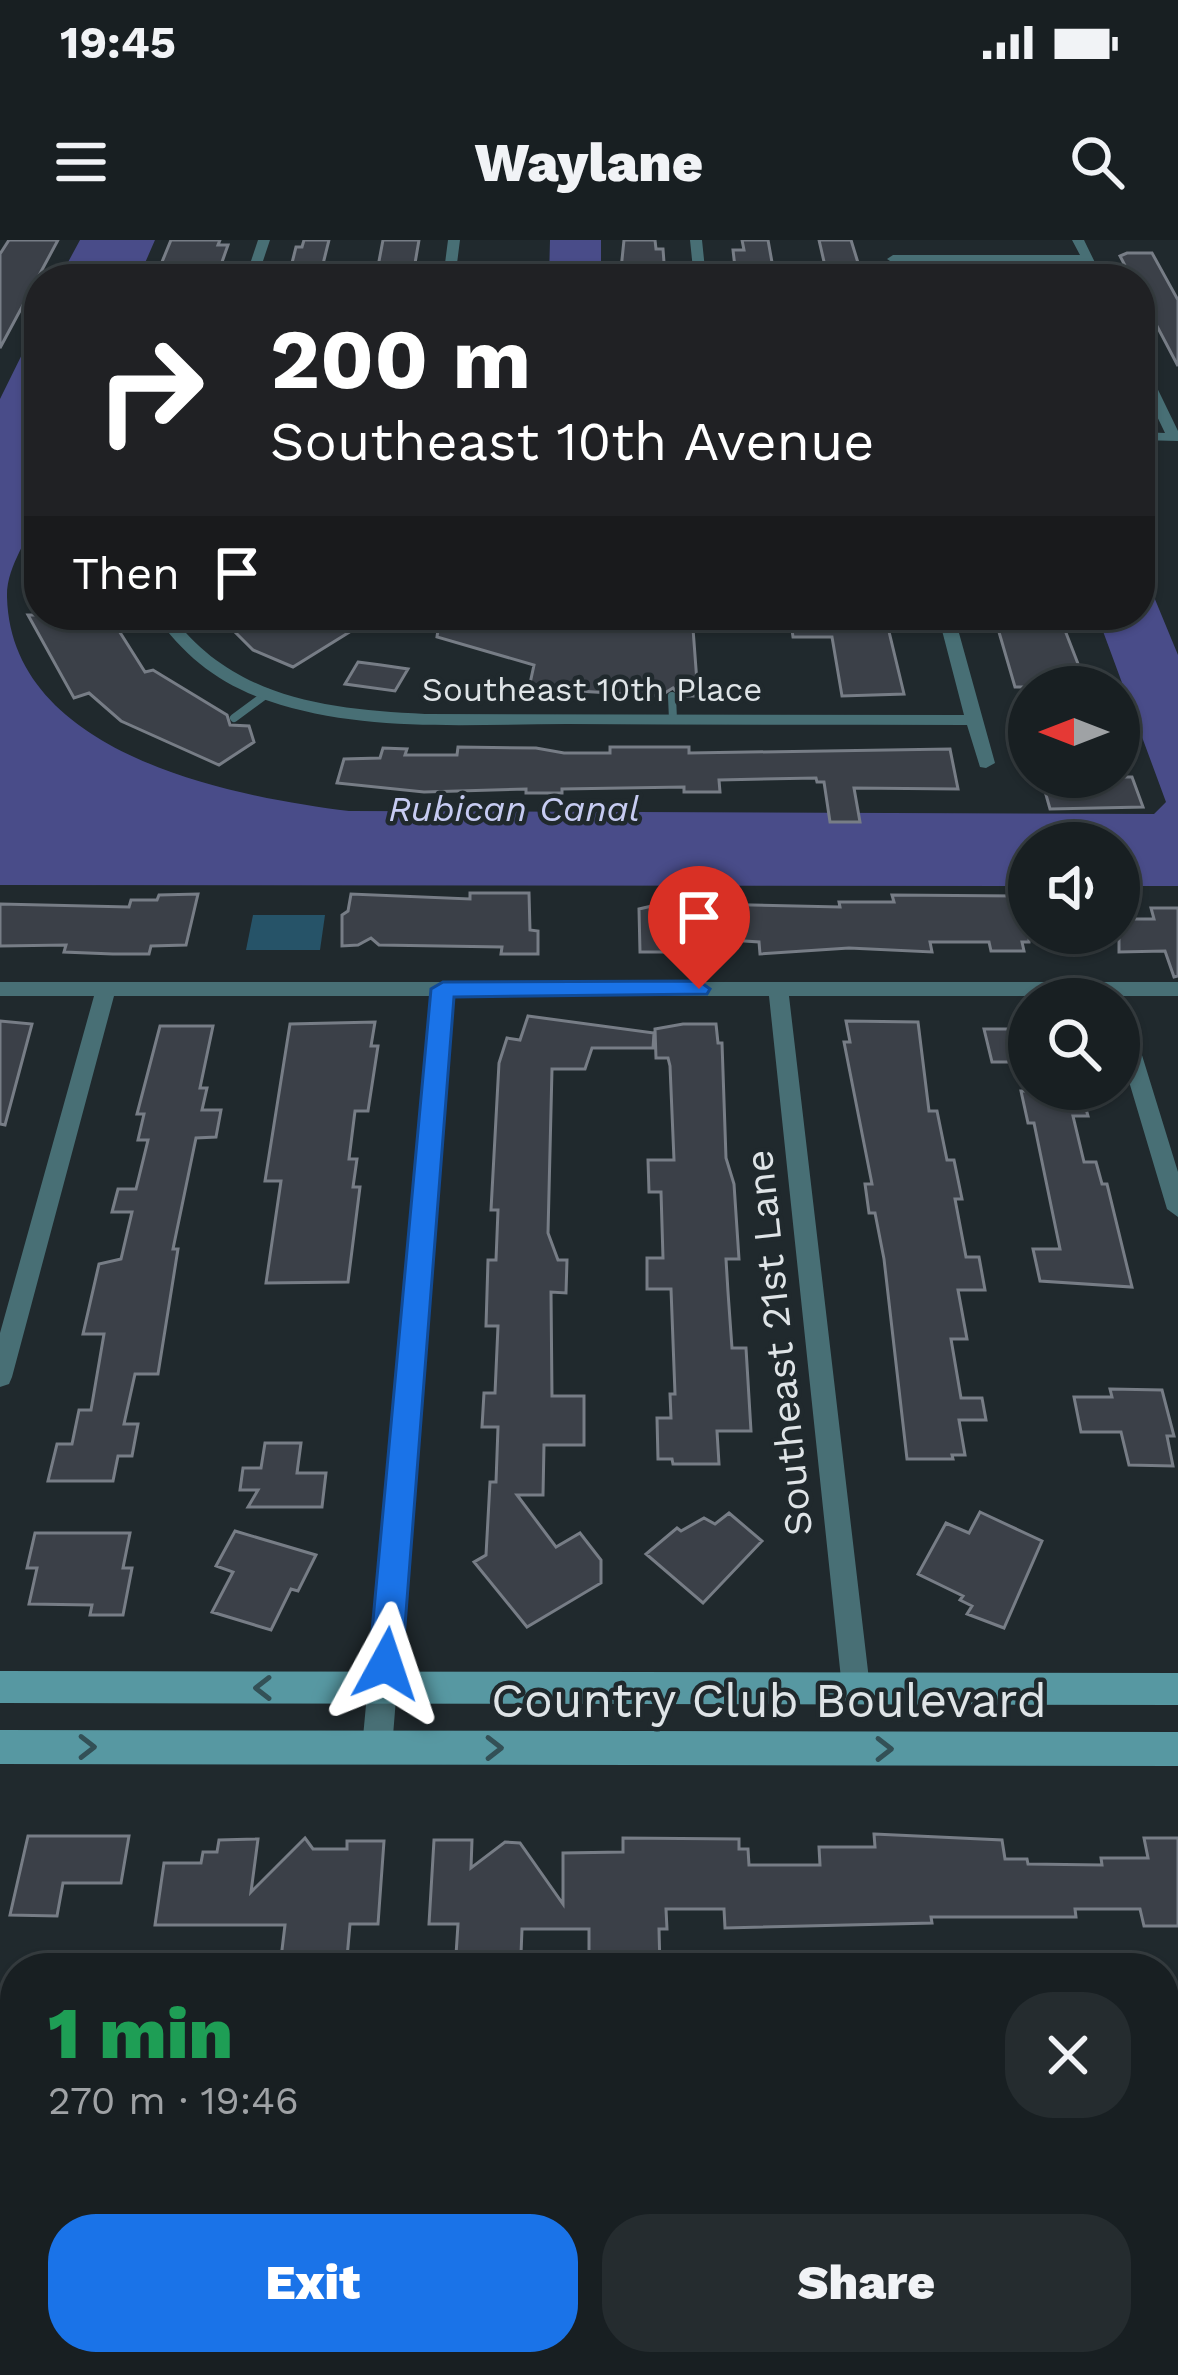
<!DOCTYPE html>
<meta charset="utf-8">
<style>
:root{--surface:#181f22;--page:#252c2f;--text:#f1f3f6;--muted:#9fa2a5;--line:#363d40;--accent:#1a73e8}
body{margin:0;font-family:"Work Sans",sans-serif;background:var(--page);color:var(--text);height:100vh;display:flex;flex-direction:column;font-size:45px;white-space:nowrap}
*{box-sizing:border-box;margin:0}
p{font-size:39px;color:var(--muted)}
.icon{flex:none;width:66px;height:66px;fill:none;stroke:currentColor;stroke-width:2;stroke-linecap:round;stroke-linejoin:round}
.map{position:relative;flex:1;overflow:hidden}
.side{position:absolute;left:0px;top:1713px;width:1179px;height:423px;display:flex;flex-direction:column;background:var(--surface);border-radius:48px 48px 0 0;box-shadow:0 3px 9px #0004,0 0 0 3px var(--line)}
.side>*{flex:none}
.top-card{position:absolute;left:24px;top:24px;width:1131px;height:366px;border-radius:48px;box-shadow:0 3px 9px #0004,0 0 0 3px var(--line);background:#202124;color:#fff;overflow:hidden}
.needle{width:78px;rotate:270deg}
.tools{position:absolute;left:1008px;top:426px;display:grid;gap:24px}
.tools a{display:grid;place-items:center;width:132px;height:132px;border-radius:50%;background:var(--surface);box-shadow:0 3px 9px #0004,0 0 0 3px var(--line);font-size:60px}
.pin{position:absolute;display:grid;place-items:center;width:102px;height:102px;color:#fff;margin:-123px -51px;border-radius:50% 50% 50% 0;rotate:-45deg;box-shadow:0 0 12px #0007}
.pin .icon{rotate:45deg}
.me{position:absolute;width:132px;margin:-66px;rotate:5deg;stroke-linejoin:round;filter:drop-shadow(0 0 9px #0008)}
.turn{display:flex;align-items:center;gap:42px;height:252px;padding:0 48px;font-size:54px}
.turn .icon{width:156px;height:156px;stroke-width:2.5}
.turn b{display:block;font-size:84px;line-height:102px}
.then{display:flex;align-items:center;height:114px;padding:0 48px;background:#0003;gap:24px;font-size:45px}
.round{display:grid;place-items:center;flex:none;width:126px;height:126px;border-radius:48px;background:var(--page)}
.head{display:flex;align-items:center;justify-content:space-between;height:204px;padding:0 48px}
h1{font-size:72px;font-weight:800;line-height:90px;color:#1e9e55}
.action{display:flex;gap:24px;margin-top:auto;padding:24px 48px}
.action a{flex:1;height:138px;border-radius:48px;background:var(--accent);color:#fff;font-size:48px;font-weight:800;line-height:138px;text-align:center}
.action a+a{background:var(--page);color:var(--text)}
.status{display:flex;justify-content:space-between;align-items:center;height:84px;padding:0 60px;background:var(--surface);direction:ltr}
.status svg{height:33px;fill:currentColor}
header{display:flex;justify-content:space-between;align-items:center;height:156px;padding:0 48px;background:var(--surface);font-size:54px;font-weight:800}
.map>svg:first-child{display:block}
</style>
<div class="status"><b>19:45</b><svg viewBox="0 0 49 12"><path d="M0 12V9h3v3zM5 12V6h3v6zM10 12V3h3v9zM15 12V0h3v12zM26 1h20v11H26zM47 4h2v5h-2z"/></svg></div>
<header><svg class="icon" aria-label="menu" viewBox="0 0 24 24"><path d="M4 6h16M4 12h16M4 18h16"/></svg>Waylane<svg class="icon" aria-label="search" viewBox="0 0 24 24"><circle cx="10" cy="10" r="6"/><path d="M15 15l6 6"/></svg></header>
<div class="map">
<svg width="1178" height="2135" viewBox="0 0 1178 2135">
<rect width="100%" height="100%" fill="#20292d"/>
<!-- green -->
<path fill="#265368" d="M253,675H325L320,710H246Z"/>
<!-- water -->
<path fill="#494c89" d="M80,0H155L138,39H59Z
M550,0H601V39H549Z
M39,80C39,123 39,165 39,208C39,226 42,246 39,263C34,295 6,323 7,357C11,513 227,556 349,571L1154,574L1166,562L1097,375H1140V323L1178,415V646H1119V603H1029V646L0,645V159Z"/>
<!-- building -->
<path fill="#3b4048" stroke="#777d86" stroke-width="3" d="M9,0H58L0,108V14Z
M171,0H220L218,5H228L216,39H155Z
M304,0H329L320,36L288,39L296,7H302Z
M383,0H419L413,35L376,37Z
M624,0H655L656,9H663L665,36L620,39Z
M742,0H768L775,39L736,36L733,10H744Z
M819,0H851L863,39H828Z
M1127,13H1152L1178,60V126L1140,54V39H1132L1120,16Z
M28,375H109L145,432L153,430L227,475L230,485L249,486L254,502L219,525L121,481L89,453L74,458Z
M218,375H377L293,427L253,410Z
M440,375H692L698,456H680L673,448L660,456L529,448L534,425L437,397Z
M790,375H885L904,454L842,456L832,397H793Z
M994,375H1042L1044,380H1061L1087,447H1015Z
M358,422L381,425L408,429L395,451L345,444Z
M458,507L536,508L564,513H610V507H689V513L950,509L958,549L854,548L860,582H830L824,542H817L816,538L719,540L720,552H684V547L562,549V553H526V549L424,552L337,543L344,519L380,518L383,508L407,509L405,515H457Z
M1041,537H1132L1143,567L1050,569Z
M470,653H529L530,690L538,691V714H501L502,707L379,705L371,698L358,705L342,706V675L348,671L351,654L470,659Z
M198,654L186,705L151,706L149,714H113L64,712L66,705L0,706V664L129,667L131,660H157L159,655Z
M892,655L1029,656V702H1022L1024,711H991L989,702H930L932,712L849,708L760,714L759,702L669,696L670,712H640L639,669L669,662L668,657H704V664L840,667L839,662H894Z
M1151,668H1178V736L1174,737L1165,711L1119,712V679H1154Z
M528,776L654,793L653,808H592L585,829H552L548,993L558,1020H567L566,1053L551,1052L552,1156H584V1205H544L543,1255H517L556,1307L580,1293L601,1320V1343L527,1387L474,1322L486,1315L490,1242H496L498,1187H482L484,1153H495L498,1086H486L488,1020H496L498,970H491L499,823L507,798L520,800Z
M0,781L32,784L5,885L0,884Z
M846,781L918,782L929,871H937L947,920H954L962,959H955L966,1017H979L985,1050H958L967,1099H951L961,1158H982L986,1180H959L965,1215H952L953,1219H907L884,1019L875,973H869L865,944H872L844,802H850Z
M375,782L371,806H378L368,871H355L349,919H357L353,947H360L348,1042L266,1043L281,941H265L290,784Z
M683,784H716L718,803H722L726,918L734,944L739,1019H726L728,1052L732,1108H746L751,1191H717L719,1224H673L672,1219H658L657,1178H671L670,1154H675L671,1049H647V1018H663L661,952H649L648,920H674L670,826L668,818H656L655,789Z
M160,786H213L200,848H207L202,870H221L216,897L196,898L173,1009H178L158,1134H135L124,1184H138L132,1216H118L113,1241H48L57,1204H72L79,1170H91L104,1094H83L99,1024L121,1019L132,972H112L118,949H136L148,900H138L144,874H137Z
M984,789H1029V822H992Z
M1021,851H1081L1088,876H1073L1084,922H1096L1102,944H1107L1132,1047L1040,1041L1033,1009H1060L1034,883H1028Z
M1110,1149L1162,1150L1174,1196H1167L1173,1226L1129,1225L1121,1192H1081L1074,1157H1112Z
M265,1203H301L297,1233H326L322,1267H248L258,1250H240L243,1228H261Z
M980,1272L1042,1301L1004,1388L967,1374L972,1366L960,1360L963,1356L918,1334L946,1283L969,1293Z
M729,1273L762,1301L703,1363L646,1314L677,1288L681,1291L704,1278L715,1284Z
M235,1291L316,1315L298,1351L291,1349L271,1390L212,1372L233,1332L216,1326Z
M35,1293H130L123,1328H132L123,1375H90L92,1365L29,1364L37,1328H27Z
M874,1594L1002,1600L1005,1619H1027L1028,1624L1102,1625L1101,1618H1148L1144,1598H1178V1686H1144L1140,1669H1075L1076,1677H931L932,1683L725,1688L724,1669H666L667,1689H659L660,1728H589V1689H522L521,1714L456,1715L458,1684H429L434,1600H472L471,1628L505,1602L520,1603L563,1664V1613L623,1612V1598L739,1599V1609H748L749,1625H820L819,1607H875Z
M28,1596H129L121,1643H63L57,1676L10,1675Z
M305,1598L313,1609H347V1601H384L378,1684H350L347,1718H281L285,1685H155L164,1623H201L203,1612H217L219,1600L258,1599L251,1652Z"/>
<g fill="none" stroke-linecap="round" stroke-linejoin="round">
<!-- service -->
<path stroke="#486f75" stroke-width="8" d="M672,456L673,480
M234,478L268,453"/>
<!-- minor -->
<path fill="#486f75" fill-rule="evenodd" d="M258,0H270L257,39H245Z
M448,0H460L455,39H443Z
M690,0H702L706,39H694Z
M1072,0H1084L1103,39H1091L1083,23H893L887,19L893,15H1080Z
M1140,123L1147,127L1178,191V201L1140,200V192L1165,193L1140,141Z
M155,375H171C234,459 327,469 425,474L964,475L938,375H954L995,523L986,528L980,527L967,485C834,485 700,485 567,484C469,484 363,493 269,461C219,444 185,417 155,375Z
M0,742H1178V756H789L870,1448L866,1457L856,1461L846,1457L842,1448L769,756H453L392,1508L387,1518L377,1522L367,1518L362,1508L432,756H114L12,1137L9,1144L0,1147V1093L94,756H0Z
M1119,766L1129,773L1178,932V977L1167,969L1119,808Z
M0,2043H15V2079H0Z
M1164,2045H1178V2081H1164Z"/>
<!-- secondary -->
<path fill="#5798a2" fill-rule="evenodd" d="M0,1431L1178,1433V1465L0,1463Z
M0,1490L1178,1492V1526L0,1524Z"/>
</g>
<!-- one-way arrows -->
<defs><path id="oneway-chevron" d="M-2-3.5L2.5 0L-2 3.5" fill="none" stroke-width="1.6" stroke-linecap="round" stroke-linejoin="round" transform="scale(3)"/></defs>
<g stroke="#335056">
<use href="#oneway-chevron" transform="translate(263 1448) rotate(-180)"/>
<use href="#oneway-chevron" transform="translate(87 1507)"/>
<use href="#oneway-chevron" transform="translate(494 1508)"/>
<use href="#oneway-chevron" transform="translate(884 1509)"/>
</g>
<!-- route -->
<path fill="#1a73e8" stroke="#114b97" stroke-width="3" d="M699,741L710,749L707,754L454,757L402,1424L397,1435L386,1439L374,1435L369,1424L431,749L443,742Z"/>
<g text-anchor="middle" stroke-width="9" stroke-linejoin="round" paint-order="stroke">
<!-- far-street labels -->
<g font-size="33" fill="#dfe4e7" stroke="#20292d">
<text x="592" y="461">Southeast 10th Place</text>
</g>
<!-- far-water labels -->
<g font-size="36" font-style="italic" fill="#c7ccf2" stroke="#20292d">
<text x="514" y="581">Rubican Canal</text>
</g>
<!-- street labels -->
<g font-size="39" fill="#dfe4e7" stroke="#20292d">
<text transform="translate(778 1103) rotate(-96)" y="14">Southeast 21st Lane</text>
</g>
<!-- near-street labels -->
<g font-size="48" fill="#dfe4e7" stroke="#20292d">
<text x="769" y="1477">Country Club Boulevard</text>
</g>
</g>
</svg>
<div class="tools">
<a><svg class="needle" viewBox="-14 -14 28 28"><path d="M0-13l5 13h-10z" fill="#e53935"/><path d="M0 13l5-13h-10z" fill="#9fa2a5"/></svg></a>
<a><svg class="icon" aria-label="sound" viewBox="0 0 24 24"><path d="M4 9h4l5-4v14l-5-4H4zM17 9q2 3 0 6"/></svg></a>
<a><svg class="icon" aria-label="search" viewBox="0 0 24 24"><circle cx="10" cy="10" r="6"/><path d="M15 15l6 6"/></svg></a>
</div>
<div class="pin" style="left:699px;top:749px;background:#d93025"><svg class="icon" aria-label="arrive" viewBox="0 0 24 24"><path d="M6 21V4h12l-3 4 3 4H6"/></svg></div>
<svg class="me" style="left:386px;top:1424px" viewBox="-20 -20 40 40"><path d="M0-17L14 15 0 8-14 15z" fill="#1a73e8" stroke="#fff" stroke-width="4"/></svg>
<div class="top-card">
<div class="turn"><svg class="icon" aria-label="right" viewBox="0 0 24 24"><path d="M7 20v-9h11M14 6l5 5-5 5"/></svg><div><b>200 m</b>Southeast 10th Avenue</div></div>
<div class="then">Then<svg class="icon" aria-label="arrive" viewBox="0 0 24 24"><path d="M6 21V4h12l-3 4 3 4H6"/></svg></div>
</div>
<section class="side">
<div class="head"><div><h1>1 min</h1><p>270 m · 19:46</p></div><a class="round"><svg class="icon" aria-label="close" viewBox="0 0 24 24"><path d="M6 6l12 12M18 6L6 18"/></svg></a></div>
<div class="action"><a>Exit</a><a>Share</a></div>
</section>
</div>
